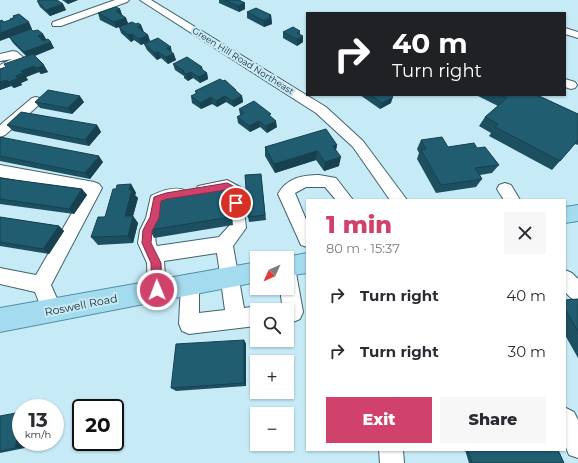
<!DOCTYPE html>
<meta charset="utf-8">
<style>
:root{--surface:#fff;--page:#f7f7f7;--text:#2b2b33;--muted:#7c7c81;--accent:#d0426c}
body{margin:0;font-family:Montserrat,sans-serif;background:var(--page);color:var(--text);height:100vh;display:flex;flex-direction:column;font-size:15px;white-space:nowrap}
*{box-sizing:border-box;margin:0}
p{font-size:13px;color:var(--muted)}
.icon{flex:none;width:22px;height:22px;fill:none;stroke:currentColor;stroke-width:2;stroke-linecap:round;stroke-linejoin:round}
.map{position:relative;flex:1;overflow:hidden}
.sheet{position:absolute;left:306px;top:199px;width:260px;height:252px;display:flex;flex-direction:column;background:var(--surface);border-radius:0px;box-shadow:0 1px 3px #0004}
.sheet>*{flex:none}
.hud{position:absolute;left:306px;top:12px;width:260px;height:84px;border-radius:0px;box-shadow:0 1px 3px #0004;background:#202124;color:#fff;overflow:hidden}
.needle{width:26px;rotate:225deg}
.fabs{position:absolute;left:250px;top:251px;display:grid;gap:8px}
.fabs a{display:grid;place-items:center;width:44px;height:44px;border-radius:0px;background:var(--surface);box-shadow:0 1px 3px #0004;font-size:20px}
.speed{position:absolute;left:12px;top:399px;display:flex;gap:8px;font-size:20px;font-weight:700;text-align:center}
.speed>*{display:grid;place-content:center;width:52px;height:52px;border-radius:50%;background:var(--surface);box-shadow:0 1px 3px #0004;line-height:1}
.speed small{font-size:10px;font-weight:400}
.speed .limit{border:2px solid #111;border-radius:6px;background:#fff;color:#111}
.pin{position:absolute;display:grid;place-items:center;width:34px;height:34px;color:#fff;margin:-17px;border:2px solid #fff;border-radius:50%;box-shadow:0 1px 4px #0007}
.me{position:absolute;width:44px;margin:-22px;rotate:359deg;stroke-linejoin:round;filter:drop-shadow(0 0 3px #0008)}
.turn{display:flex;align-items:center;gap:14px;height:84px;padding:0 20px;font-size:18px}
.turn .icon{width:52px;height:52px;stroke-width:2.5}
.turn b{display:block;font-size:28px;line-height:34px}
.round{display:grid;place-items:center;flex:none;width:42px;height:42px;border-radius:0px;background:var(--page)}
.headline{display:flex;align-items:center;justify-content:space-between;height:68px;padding:0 20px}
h1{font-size:24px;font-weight:800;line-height:30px;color:var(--accent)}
.primary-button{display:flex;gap:8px;margin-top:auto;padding:8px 20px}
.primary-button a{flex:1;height:46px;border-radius:0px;background:var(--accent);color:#fff;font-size:16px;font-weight:800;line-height:46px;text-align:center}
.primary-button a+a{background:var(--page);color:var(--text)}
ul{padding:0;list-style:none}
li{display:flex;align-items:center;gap:12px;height:56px;padding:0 20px}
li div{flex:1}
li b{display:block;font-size:15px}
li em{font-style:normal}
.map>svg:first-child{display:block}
</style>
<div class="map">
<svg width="578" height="463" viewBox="0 0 578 463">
<rect width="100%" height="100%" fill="#c7eaf7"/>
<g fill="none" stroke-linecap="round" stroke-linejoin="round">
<defs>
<path id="minor" d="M115,0H129L127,2L61,26H53L52,24L53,22Z
M140,0H151L326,107L363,141L407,200H390L353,147L316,113Z
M565,28L578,32V38L565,34Z
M13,51L17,52L25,59L21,63L0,72V65L12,59L0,61V54Z
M565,79L575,82L577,85L575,88L571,89L565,87Z
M36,97L40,98L42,101L40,104L5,135L0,137V125L32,98Z
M0,165L94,182L99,184L102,188L51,285L62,310L59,317L52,320L45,317L35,292L0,284V268L36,275L84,192L0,177Z
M319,175L336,178L353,200H336L325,187H306L295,193L307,222V247L301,245L278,194C287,178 302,175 319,175Z
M227,180L240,187L242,191L246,228L233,246L244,308L257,306L264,310H257V326L189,334L182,331L179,324L181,283L183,277L190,274L197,277L199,283V313L225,310L217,253L164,261L166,290L164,296L157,299L150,296L148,290L147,263L138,243L140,230L146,218L151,196C161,191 173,186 184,190L186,194L184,198L164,204C164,208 164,213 162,217C160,227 152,236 157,246L219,237L229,226L226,194L224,192L204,196L198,194L196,190L198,186Z
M505,183L511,185L520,200H504L497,189L499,185Z
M287,265L294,267L296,273L303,312L300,319L293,322H287V310H278L282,304L280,288H287Z
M565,270L572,273L578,279V301L571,298L565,292Z
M566,408L574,412L578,420V458L569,455L565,445Z
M379,450H403L404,463H380Z"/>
<path id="major" d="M578,205V221L565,223V207Z
M307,253V273L287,276V258H281Z
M257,262V282L0,332V308Z"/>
</defs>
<!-- minor casing -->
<use href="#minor" stroke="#42626d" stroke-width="2"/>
<!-- major casing -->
<use href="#major" stroke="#4f90a5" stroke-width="2"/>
<!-- minor -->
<use href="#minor" fill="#fff" fill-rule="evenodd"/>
<!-- major -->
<use href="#major" fill="#a4dbee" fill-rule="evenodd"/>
</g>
<!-- wall -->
<path fill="#1c5061" d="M62,0H78L68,4Z
M219,0H239L245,3V9L239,12L219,3Z
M37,1L63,4L66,10L50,16L40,7Z
M120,9L122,15L126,18L128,23L141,25L144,32L148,35L150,41L141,45L134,40L131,42L121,33L119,27L116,28L100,20L98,13Z
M247,12L271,15L272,24L264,27L247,18Z
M13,16L32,29H31L33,31L43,34L46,39L54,48L35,56L48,72L41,74L39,72L26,77L28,80L21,83L22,85L14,88L11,86L0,90V69L6,67L26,56L13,43L9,37L4,22L10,20L14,18Z
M300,31V35L303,42L297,46L283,38V32Z
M144,44L172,52L176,60L168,64L161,58L157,60L147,50Z
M173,64L202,67L203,70L207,73L208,79L200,83L193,78L188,81L184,78V76L175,70Z
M236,90L237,92L242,96L243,102L234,107L226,102L217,107L212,104L201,109L192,103L191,96L196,94L195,91Z
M360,95H390L391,103L380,109Z
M476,95H537L578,114V145L575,144L552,170L489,136L491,133L479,126L485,117L498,106Z
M35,102H84L72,114L40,108Z
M239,109L271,117L277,127L267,133L260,127L250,132L238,123L237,117L240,115Z
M7,125H97L101,132L89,146L13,131Z
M0,137L103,162L90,179L0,161Z
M421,140L448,147L477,148L499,165L492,173L480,175L482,179L476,187L436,193L417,159L419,153L417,149Z
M337,145L336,150L339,166L324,171L316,160L275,173L265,156V147Z
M261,174L266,220L249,222L248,217Z
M0,178L82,189L87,195L74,214L0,204Z
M131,184L136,193L135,195L138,198L133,216L138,223L133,243L98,245L91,237L105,217Z
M226,184L228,193L233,225L154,238L150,230L157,221Z
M0,217L59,226L64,231L49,254L0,246Z
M578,299V358L565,335V300Z
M244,340L246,344V386L176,391L171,388Z
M0,416L21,442H26L25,448L0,453Z
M465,450H558L564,463H469Z"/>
<!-- shaded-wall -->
<path fill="#17414f" d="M66,0H78L68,4Z
M245,3V9L239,12L238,6Z
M63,4L66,10L50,16L46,10Z
M120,9L122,15L116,11Z
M271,15L272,24L264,27V21L269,16Z
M126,18L128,24L116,28L114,22Z
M29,22L32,29L0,41V33Z
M141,25L145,36L138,27Z
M43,34L47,41L42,42L38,36Z
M132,34L134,40L131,42L128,35Z
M148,35L150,41L141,45L139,39Z
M303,36V42L297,46V39Z
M51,42L54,48L28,58L24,52Z
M171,47L172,53L166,48Z
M158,52L161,58L157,60L155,53Z
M174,54L176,60L168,64L166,57Z
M44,65L48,72L41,74L37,68Z
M34,66L39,72L26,77L28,80L21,83L16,76L21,71Z
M191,72L193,78L188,81L186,74Z
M207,73L208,79L200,83L198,77Z
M18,78L22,85L14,88L9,82Z
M7,80L11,86L0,90V82Z
M80,96L84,102L72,114L68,108Z
M225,96L226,102L217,107L216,101Z
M242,96L243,102L234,107L232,101Z
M211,97L212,104L201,109L200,103Z
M393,97L391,103L380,109L382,103Z
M259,121L260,127L250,132L249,126Z
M276,121L277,127L267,133L266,126Z
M97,125L101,132L89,146L85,140Z
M337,145L335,154L333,146Z
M317,151L316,160L275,173L274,164Z
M99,156L103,162L90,179L85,173Z
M341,157L339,166L324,171L325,162Z
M131,184L136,193L135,195L138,198L133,216L138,223L133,243L128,236L125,216L129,190Z
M226,184L228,193L233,225L231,217Z
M82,189L87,195L74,214L69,209Z
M59,226L64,231L49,254L43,249Z
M244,340L246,344V386L244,383Z
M21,422V442H26L25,448H15Z"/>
<!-- building -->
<path fill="#215d71" stroke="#17414f" d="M41,0H57L63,4L46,10L37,1Z
M225,0H239L245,3L238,6Z
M116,7L120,9L116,11L126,18L114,22L98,13Z
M256,8L271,15L269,16L271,17L264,21L247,12Z
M19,14L29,22L0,33V21L2,20L4,22L10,20V19L15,17L13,16Z
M132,22L136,24L138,23L141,25L138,27L143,30H141L148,35L139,39L132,34L128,35L119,27Z
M293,27L300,31L297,33L303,36L297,39L283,32Z
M31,29L33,31L38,30L43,34L38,36L43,41L48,39L51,42L24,52L9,37Z
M158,38L171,47L166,48L174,54L166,57L158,52L155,53L144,44Z
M33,54L44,65L37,68L34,66L21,71L23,73L16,76L18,78L9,82L7,80L0,82V69L6,67L4,64Z
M187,57L202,67L200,68L207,73L198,77L191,72L186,74L182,72L184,71L173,64Z
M220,79L223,81L225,80L236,90H235L242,96L232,101L225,96L216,101L211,97L200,103L191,96L197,93L195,91Z
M48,90L80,96L68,108L35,102Z
M371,95H390L393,97L382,103Z
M500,95H537L578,114V140L560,161L495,127L498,124L485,117L507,98Z
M254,101L271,114L269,115L276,121L266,126L259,121L249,126L237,117L244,113L239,109Z
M21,112L97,125L85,140L7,125Z
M326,129L337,145L333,146L341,157L325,162L317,151L274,164L265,147Z
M0,137L99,156L85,173L0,156Z
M442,137L448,147L474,143L477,148L485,147L499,165L475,168L482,179L441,185L421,150L426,149L421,140Z
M261,174L265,215L248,217L245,175Z
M0,178L82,189L69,209L0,199Z
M131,184L129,190H132L125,216H133L128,236L91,237L98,217H105L113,189H116L117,185Z
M226,184L231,217L150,230V222L157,221V196Z
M0,217L59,226L43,249L0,242Z
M578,299V331L565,309V300Z
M244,340V383L171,388L176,344Z
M21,412V422L15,448L0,451V416Z
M468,450H558L564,463H472Z"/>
<!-- route -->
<path fill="#d0426c" stroke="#872b46" d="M227,183C238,187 242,195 239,206H233L230,192L226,190L167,199L161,201L159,218L152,231L151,243L161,263L162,290L161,293L157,294L154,293L152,290L151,263L142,243L143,230L150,217L154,197L166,193Z"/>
<g text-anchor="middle" stroke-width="4" stroke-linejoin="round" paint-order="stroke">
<!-- far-street labels -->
<g font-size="9" fill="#223035" stroke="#c7eaf7">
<text transform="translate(243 61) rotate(32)" y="3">Green Hill Road Northeast</text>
</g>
<!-- street labels -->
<g font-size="11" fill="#223035" stroke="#c7eaf7">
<text transform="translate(81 305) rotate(-11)" y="4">Roswell Road</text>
</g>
</g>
</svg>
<div class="fabs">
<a><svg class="needle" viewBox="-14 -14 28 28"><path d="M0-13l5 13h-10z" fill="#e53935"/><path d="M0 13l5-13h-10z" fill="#7c7c81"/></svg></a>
<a><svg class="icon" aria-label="search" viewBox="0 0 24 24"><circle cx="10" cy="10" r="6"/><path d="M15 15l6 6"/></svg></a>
<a>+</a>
<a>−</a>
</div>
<div class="speed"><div>13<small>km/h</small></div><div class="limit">20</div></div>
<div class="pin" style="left:236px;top:203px;background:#d93025"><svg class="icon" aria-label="arrive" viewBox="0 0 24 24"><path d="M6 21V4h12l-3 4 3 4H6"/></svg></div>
<svg class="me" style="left:157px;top:290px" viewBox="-20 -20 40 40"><circle r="17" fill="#d0426c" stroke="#fff" stroke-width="3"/><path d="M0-11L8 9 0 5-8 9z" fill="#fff"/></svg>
<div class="hud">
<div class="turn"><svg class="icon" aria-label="right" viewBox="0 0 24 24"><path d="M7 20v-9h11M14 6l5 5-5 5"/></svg><div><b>40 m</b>Turn right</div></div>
</div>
<section class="sheet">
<div class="headline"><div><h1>1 min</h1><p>80 m · 15:37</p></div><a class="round"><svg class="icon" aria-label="close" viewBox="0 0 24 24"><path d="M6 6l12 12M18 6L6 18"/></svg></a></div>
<ul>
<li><svg class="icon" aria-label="right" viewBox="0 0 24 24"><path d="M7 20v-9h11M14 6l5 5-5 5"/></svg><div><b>Turn right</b></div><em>40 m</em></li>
<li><svg class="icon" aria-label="right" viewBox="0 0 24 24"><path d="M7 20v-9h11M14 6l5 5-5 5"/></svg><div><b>Turn right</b></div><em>30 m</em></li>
</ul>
<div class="primary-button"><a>Exit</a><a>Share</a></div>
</section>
</div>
